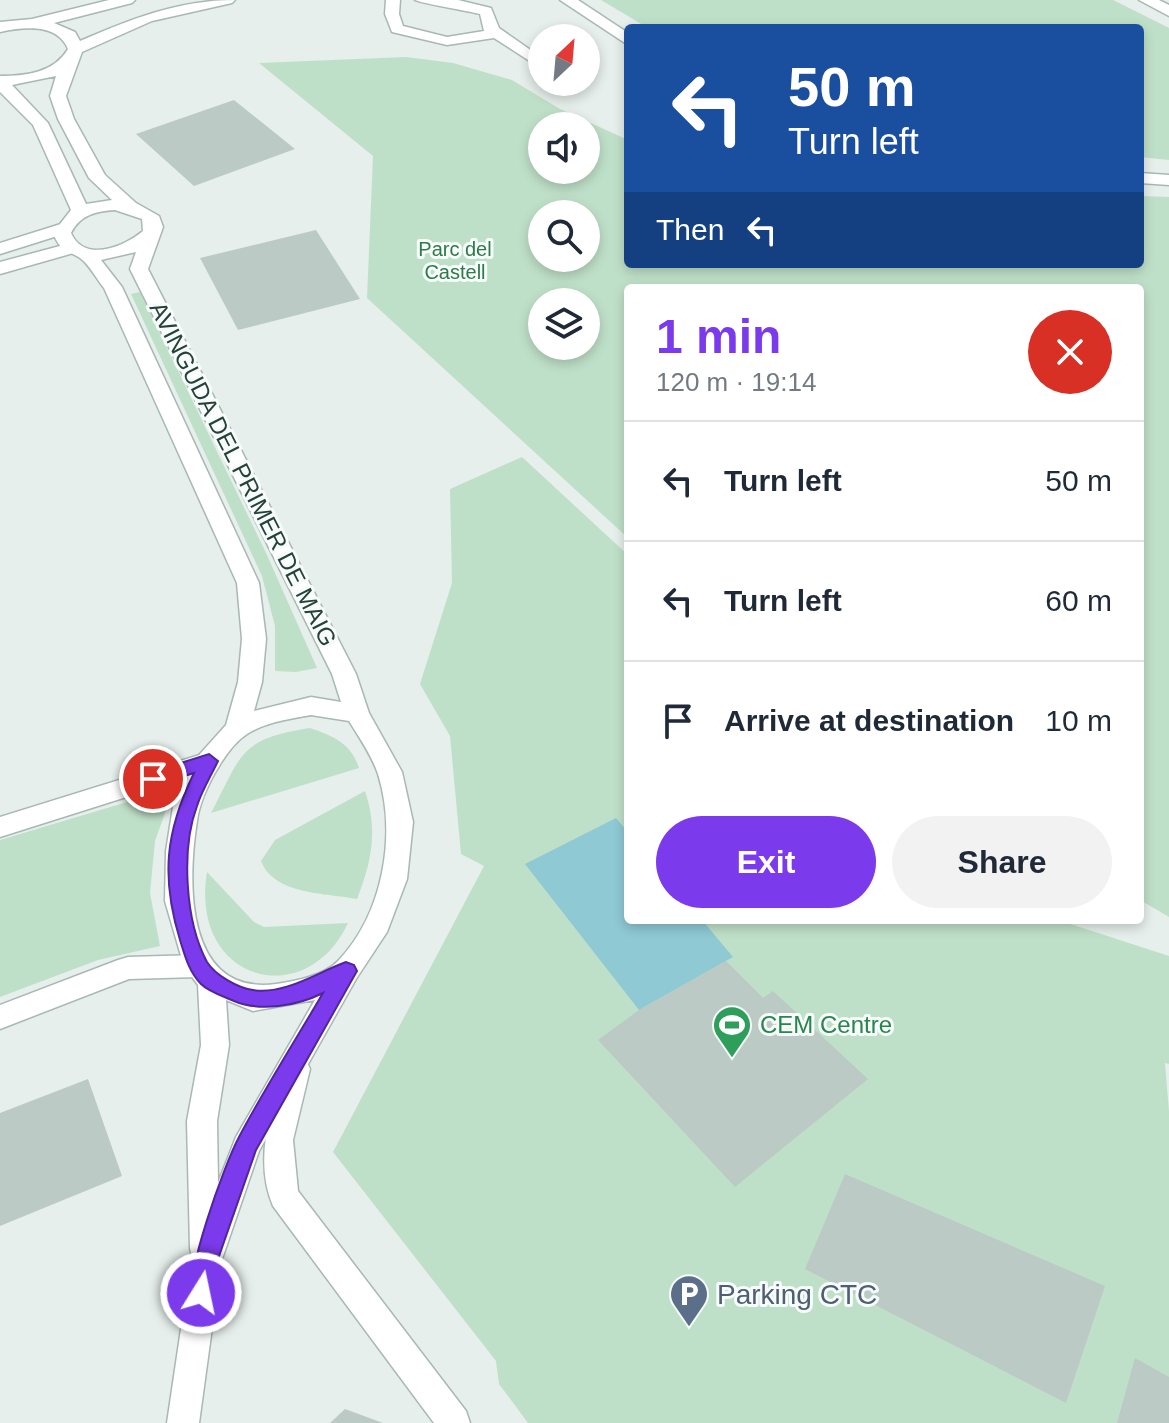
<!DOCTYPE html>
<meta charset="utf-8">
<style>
:root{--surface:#fff;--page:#f2f2f3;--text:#1f2937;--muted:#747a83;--line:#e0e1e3;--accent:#7c3aed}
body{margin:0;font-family:Helvetica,sans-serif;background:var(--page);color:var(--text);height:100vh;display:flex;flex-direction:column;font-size:30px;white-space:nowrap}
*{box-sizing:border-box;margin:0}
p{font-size:26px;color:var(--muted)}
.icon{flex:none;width:44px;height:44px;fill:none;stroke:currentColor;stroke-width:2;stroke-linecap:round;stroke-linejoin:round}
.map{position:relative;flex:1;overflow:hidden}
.side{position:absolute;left:624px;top:284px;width:520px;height:640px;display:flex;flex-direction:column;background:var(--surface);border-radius:8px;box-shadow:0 4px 12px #0003}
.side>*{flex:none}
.guide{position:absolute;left:624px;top:24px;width:520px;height:244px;border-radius:8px;box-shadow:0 4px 12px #0003;background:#1a4fa0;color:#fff;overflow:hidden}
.needle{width:52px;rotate:26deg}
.controls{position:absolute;left:528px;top:24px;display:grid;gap:16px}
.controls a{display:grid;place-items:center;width:72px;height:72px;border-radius:50%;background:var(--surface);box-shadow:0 4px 12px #0003;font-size:40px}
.pin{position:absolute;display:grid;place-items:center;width:68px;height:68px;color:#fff;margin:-34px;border:4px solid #fff;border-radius:50%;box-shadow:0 2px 8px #0007}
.me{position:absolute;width:88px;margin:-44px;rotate:10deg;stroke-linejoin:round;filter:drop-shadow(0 0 6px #0008)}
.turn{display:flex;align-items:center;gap:28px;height:168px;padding:0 32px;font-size:36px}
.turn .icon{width:104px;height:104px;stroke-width:2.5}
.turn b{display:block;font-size:56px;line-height:68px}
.then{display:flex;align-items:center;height:76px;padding:0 32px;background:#0003;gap:16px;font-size:30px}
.round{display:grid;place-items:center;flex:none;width:84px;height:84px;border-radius:42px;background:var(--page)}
.overview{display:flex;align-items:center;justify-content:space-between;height:136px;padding:0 32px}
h1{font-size:48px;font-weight:800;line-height:60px;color:var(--accent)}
.cta{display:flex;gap:16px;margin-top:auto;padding:16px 32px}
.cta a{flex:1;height:92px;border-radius:48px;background:var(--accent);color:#fff;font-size:32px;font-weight:800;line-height:92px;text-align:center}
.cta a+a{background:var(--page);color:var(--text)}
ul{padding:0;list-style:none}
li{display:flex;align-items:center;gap:24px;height:120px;padding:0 32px;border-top:2px solid var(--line)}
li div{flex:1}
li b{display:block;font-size:30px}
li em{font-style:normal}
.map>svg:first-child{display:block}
</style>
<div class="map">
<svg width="1169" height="1423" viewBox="0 0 1169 1423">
<rect width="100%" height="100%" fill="#e6efeb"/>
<!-- green -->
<path fill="#bfe0c8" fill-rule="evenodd" d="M601,0H1113L1169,28V160L1140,157V28H648Z
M406,57L453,63L512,80L560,109L628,140V264H1140V196L1169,197V917L1140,900V288H628V538L367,298L373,156L259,63ZM542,126H586V170H542ZM542,214H586V258H542ZM542,302H586V346H542Z
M140,292L267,555L317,668L296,672L275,671V626L262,576L131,294Z
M522,457L628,555V920H1058L1169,956V1064L1165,1063L1169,1111V1423H528L499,1384L496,1361L333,1152L484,866L461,854L450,736L420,684L452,583L450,489Z
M310,728C333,736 351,743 359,768L211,813C242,754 239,739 310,728Z
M174,788L155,841L150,893L160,946L98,960L0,997V840Z
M365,791C378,830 372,861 357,899C326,893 274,895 261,861L275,840Z
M207,872L254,922L264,927L348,923C306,1013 189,982 207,872Z"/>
<!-- water -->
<path fill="#8ec9d4" d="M616,818L628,832V920H702L733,957L639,1010L525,864Z"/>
<!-- building -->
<path fill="#bbcac4" d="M234,100L295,149L194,186L136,134Z
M316,230L360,299L238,330L200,258Z
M726,961L763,998L773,991L868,1079L735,1187L598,1040L639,1010Z
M88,1079L122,1176L0,1226V1113Z
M845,1174L1105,1286L1066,1403L805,1269Z
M1135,1358L1169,1377V1423H1117Z
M345,1409L383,1423H330Z"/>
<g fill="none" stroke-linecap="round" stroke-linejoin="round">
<defs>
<path id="service" d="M386,0H400L399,14L403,26L447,37L484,31L480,14C468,11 420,3 415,0H458L491,8L499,28L542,58V69L494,38L447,45L392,32L385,14Z"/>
<path id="minor" d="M560,0H578L628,33V45Z
M1139,0H1159L1169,5V16Z
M1140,173L1169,175V185L1140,183Z
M64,223L70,224L73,228L70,232L0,254V243Z
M71,243L77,244L80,248L77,252L0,274V262Z
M209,752L218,754L221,761L218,768L0,837V817Z
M198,955L208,958L212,966L208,974L198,977L129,979L0,1029V1005L118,960L128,957Z
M296,1056L306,1060L310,1069L293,1140L298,1191L466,1411L470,1423H434L273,1206C254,1161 270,1113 282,1069L286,1060Z
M206,1247L217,1252L221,1262L199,1423H167L191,1262L195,1252Z"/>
<path id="tertiary" d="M109,0H135L132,3L54,23L75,32L80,41C131,19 179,0 235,0L232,3L152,21L82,52L66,96L74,119L105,175L136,203L159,216L163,227L148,269L356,674L369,713L402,772L413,822L407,879L387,932L356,979L259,1151L221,1262L217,1272L206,1277L195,1272L190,1248L187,1121L201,1045L198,985L184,966L165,901L166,851L173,807L200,754L226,725L238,682L242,639L237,583L104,288C97,280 89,264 80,258C64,248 61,252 53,233L71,210L33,125L0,92V76C25,76 54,73 68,49C57,23 24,27 0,32V22L32,19ZM56,76L50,96L58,119L89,178L112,200L86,204L48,123L12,85ZM115,210L142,219L143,231C124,247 84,263 71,233C80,215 96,211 115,210ZM136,252L130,269L332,674L341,702L311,697L254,711L262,682L266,639L259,583L122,287L101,260ZM311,715L349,721C359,737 372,756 378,774C397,835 383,914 338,961C323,976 296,981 276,984C185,996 187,883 197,821C200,795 225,748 247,734C266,722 290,719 311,715ZM226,1000L253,1011L315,1000L236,1137L218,1183L217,1121L229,1045Z"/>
</defs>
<!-- service casing -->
<use href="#service" stroke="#a8b8b2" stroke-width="3"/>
<!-- minor casing -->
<use href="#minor" stroke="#a8b8b2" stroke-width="3"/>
<!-- tertiary casing -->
<use href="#tertiary" stroke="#a8b8b2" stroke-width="3"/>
<!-- service -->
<use href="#service" fill="#fff" fill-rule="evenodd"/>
<!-- minor -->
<use href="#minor" fill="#fff" fill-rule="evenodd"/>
<!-- tertiary -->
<use href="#tertiary" fill="#fff" fill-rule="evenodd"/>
</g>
<!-- route -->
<path fill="#7c3aed" stroke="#51269a" stroke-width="2" d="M209,754L218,761C211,776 202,790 197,806C181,849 185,921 207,962C215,975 238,988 253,990C285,995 318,972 346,962L354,965L357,971L256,1150L217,1262L210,1301L201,1304L193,1301C183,1278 225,1163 239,1137C265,1088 295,1041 323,993C297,1006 260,1012 234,1001C223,996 209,992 201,984C189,972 185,956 180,940C161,878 165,832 194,773L153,786L143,779L146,774Z"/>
<!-- icons -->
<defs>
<symbol id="stadium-pin" viewBox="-11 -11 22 30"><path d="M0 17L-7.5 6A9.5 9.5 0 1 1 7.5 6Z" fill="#2e9e5b" stroke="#f7fbf9"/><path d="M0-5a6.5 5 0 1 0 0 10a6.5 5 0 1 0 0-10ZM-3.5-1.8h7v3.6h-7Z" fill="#fff"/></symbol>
<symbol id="parking-pin" viewBox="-11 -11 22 30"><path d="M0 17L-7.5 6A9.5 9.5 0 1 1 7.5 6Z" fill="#5c6f8a" stroke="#f7fbf9"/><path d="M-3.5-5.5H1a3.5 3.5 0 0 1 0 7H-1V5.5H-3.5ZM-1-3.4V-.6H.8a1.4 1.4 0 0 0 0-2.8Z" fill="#fff"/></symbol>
</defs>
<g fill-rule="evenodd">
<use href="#stadium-pin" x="710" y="1003" width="44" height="60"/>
<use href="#parking-pin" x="667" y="1272" width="44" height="60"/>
</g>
<g text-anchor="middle" stroke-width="6" stroke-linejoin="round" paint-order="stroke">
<!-- far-park labels -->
<g font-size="20" fill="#2d7a4b" stroke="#f7fbf9">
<text x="455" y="256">Parc del<tspan x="455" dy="23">Castell</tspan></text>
</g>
<!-- street labels -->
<g font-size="24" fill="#24423a" stroke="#f7fbf9">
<text transform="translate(243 474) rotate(63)" y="8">AVINGUDA DEL PRIMER DE MAIG</text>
</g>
<!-- leisure labels -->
<g font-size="24" fill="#27864d" stroke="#f7fbf9" text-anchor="start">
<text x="760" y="1033">CEM Centre</text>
</g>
<!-- near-service labels -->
<g font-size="28" fill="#4e5e75" stroke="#f7fbf9" text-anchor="start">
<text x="717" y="1304">Parking CTC</text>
</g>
</g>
</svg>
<div class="controls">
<a><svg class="needle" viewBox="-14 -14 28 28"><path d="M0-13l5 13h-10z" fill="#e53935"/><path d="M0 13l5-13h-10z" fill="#747a83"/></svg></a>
<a><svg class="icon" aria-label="sound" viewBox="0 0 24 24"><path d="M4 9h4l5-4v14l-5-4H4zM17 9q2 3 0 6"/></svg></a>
<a><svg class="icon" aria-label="search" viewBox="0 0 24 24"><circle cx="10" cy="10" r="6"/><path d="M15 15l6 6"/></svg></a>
<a><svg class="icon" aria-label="layers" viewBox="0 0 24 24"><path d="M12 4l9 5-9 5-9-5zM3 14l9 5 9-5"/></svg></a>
</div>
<div class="pin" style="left:153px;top:779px;background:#d93025"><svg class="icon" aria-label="arrive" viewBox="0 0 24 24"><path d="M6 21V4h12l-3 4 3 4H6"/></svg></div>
<svg class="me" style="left:201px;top:1293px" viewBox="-20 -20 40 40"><circle r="17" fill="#7c3aed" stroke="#fff" stroke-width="3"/><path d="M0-11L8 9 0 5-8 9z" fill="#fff"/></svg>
<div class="guide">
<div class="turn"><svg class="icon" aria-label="left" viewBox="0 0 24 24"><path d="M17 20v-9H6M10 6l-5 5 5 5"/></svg><div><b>50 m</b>Turn left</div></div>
<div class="then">Then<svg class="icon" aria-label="left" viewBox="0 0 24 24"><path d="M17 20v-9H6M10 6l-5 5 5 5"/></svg></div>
</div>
<section class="side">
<div class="overview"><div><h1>1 min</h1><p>120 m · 19:14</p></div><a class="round" style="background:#d93025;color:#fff"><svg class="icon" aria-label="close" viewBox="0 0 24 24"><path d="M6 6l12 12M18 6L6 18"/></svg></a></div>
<ul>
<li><svg class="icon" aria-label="left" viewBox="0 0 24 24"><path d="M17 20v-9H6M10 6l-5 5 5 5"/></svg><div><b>Turn left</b></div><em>50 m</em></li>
<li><svg class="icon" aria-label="left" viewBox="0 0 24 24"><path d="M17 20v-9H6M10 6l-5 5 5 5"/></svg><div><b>Turn left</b></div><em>60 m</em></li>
<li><svg class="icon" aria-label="arrive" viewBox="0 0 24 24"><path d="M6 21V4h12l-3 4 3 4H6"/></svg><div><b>Arrive at destination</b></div><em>10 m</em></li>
</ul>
<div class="cta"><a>Exit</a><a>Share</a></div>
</section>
</div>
